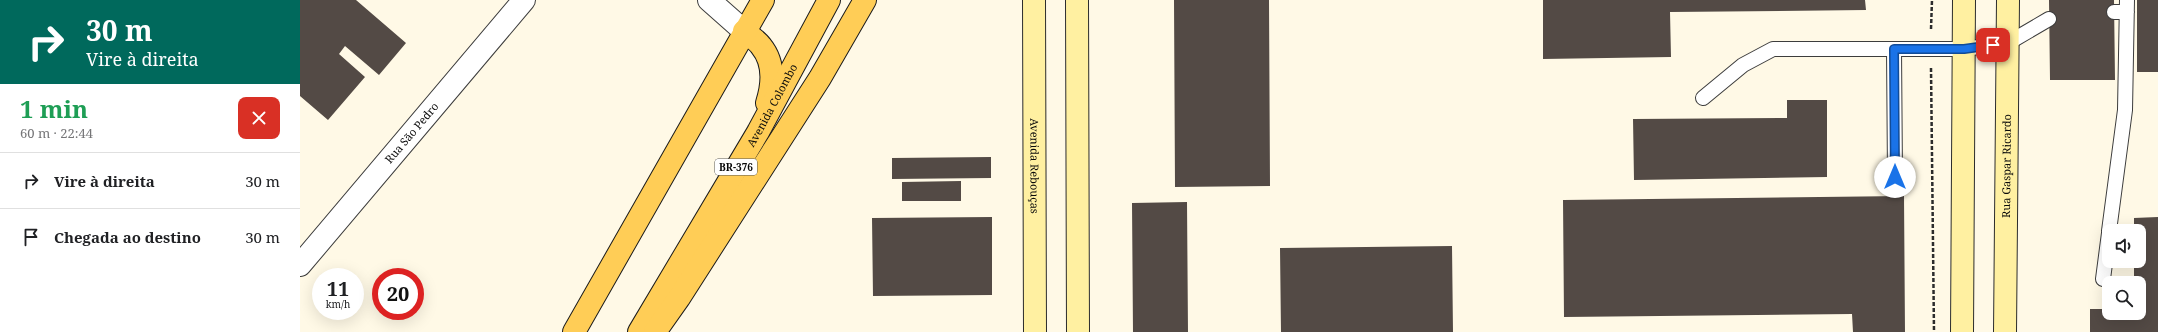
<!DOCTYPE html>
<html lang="pt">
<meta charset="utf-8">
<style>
:root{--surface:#fff;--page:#f6f6f6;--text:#202124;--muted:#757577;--line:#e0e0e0}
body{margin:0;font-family:"Noto Serif",serif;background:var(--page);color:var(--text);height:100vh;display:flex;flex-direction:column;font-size:15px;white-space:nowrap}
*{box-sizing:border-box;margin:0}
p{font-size:13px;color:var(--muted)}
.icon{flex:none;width:22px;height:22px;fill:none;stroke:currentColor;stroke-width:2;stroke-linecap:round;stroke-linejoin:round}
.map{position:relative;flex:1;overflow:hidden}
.sheet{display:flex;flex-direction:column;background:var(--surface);width:300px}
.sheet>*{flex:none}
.guide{background:#00695c;color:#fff;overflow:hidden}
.tools{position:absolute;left:1802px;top:224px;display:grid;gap:8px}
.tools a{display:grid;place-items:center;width:44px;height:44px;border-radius:8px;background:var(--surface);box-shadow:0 4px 16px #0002;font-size:20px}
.speed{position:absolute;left:12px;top:268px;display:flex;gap:8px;font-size:20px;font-weight:700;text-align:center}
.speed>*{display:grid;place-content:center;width:52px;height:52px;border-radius:50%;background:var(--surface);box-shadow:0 4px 16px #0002;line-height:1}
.speed small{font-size:10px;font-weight:400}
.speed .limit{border:6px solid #d22;background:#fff;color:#111}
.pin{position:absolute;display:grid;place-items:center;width:34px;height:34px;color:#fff;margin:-17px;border-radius:8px;box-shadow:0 2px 6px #0006}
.me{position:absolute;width:44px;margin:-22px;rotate:0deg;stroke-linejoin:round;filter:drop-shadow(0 0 3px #0008)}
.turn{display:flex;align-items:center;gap:14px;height:84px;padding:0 20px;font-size:18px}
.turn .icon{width:52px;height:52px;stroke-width:2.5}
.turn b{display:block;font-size:28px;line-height:34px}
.round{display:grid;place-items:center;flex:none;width:42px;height:42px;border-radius:8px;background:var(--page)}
.headline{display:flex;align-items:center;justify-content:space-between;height:68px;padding:0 20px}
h1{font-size:24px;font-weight:700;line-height:30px;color:#1e9e55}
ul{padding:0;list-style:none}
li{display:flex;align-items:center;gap:12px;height:56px;padding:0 20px;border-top:1px solid var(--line)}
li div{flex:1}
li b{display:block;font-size:15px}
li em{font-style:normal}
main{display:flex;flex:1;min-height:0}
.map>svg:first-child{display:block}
</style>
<main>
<section class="sheet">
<div class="guide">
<div class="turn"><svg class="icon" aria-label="right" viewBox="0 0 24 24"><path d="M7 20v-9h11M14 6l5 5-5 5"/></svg><div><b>30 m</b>Vire à direita</div></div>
</div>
<div class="headline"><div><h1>1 min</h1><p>60 m · 22:44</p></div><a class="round" style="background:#d93025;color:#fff"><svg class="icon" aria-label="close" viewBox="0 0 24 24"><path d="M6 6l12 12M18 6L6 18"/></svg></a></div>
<ul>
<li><svg class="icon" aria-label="right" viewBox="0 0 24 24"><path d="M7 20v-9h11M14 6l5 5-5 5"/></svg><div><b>Vire à direita</b></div><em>30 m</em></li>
<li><svg class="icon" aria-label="arrive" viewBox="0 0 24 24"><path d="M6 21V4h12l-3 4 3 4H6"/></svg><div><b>Chegada ao destino</b></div><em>30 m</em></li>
</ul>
</section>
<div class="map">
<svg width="1858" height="332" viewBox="0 0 1858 332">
<rect width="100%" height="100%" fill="#fff9e6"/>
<!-- building -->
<path fill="#534a45" d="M0,0H56L106,43L79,75L45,46L39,54L65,77L28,120L0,96Z
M874,0H969L970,186L875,187Z
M1243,0H1565L1566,10L1370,12L1371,57L1243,59Z
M1749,0H1814L1815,80H1750Z
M1837,0H1858V72H1837Z
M1487,100H1527V177L1334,180L1333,119L1487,118Z
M691,157V178L592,179V158Z
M661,181V201H602V182Z
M1604,196L1605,332H1553L1552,314L1264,317L1263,200Z
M887,202L888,332H833L832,203Z
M692,217V295L573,296L572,218Z
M1858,217V332H1790V309H1809V313H1839V283H1834V261H1839V231H1834V218Z
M1152,246L1153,332H981L980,248Z"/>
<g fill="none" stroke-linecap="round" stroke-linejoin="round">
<defs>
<path id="service" d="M1814,12H1827
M1594,49L1595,177
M1403,98L1443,65L1473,49H1664L1708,43L1749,19
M1809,231L1825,110L1827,0
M1803,279L1809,233"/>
<g id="minor">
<path d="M409,0L444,31"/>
<path id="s1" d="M0,265L224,0"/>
</g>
<g id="secondary">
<path id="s2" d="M734,0L735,332"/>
<path d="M777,0L778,332"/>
<path d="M1662,332L1664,0"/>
<path id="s3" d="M1705,332L1708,0"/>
</g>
<g id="primary">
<path d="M444,31C449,36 457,40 461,46C475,63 473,84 467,103"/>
<path d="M274,332L463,0"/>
<path id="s4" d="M339,332L458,132L529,0"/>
<path d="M355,332L379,298L520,78L565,0"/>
</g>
</defs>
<!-- service casing -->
<use href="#service" stroke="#3d3d3d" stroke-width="16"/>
<!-- minor casing -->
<use href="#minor" stroke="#3d3d3d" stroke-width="24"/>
<!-- secondary casing -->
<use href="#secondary" stroke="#2c2c2c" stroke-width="24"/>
<!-- primary casing -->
<use href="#primary" stroke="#1b1b1b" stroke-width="24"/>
<!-- path -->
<path stroke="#2c2c2c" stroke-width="2.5" stroke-dasharray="4 2" stroke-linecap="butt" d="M1631,29L1632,0
M1631,68L1634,332"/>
<!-- service -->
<use href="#service" stroke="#fff" stroke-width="14"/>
<!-- minor -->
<use href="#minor" stroke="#fff" stroke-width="22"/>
<!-- secondary -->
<use href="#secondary" stroke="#fff0a1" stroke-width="22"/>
<!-- primary -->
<use href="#primary" stroke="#ffcd56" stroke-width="22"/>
</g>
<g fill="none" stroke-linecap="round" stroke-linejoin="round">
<defs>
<path id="route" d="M1595,177L1594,49H1664L1693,45"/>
</defs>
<!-- route casing -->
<use href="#route" stroke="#114b97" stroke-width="10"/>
<!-- route -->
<use href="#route" stroke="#1a73e8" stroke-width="7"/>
</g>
<g text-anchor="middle" stroke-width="4" stroke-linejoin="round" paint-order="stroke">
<!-- shield labels -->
<rect fill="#fff" stroke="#545454" stroke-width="1" x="415" y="159" width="42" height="16" rx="3"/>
<g font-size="10" font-weight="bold" fill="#0a0a0a">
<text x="436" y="171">BR-376</text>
</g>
<!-- street labels -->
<g font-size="11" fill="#0a0a0a" stroke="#fff">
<text dy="4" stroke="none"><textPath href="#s4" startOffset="263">Avenida Colombo</textPath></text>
<text dy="4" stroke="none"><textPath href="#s1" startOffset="173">Rua São Pedro</textPath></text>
<text dy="4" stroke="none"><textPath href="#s2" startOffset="166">Avenida Rebouças</textPath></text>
<text dy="4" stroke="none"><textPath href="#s3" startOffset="166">Rua Gaspar Ricardo</textPath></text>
</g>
</g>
</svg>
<div class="tools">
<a><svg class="icon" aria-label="sound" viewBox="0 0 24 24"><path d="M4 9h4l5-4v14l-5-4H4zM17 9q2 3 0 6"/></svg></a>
<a><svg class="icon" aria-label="search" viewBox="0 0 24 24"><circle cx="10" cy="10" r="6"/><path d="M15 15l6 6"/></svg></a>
</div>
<div class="speed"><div>11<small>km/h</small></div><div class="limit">20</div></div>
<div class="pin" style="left:1693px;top:45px;background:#d93025"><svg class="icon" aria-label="arrive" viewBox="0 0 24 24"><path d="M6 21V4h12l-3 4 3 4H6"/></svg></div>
<svg class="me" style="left:1595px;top:177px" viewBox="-20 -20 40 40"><circle r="19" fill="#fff"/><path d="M0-13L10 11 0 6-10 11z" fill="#1a73e8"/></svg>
</div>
</main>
